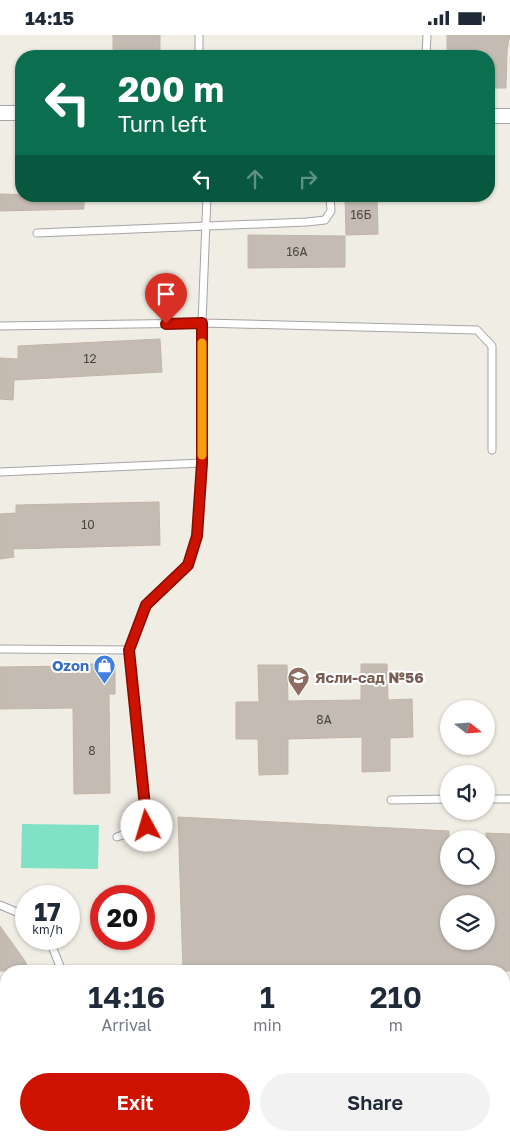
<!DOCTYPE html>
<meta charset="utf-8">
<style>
:root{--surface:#fff;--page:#f2f2f3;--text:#1f2937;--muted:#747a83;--accent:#cd1300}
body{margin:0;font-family:"Golos Text",sans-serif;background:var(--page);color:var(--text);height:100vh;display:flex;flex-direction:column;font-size:19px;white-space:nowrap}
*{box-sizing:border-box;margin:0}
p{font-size:16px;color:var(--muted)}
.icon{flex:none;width:28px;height:28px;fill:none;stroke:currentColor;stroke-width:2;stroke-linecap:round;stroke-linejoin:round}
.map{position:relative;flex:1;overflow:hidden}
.drawer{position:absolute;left:0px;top:930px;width:510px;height:176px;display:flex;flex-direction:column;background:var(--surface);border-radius:20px 20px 0 0;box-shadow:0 1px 4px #0004}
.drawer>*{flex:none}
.top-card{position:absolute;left:15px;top:15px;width:480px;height:152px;border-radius:20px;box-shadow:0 1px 4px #0004;background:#0b6e4f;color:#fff;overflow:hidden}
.needle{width:32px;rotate:107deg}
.tools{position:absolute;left:440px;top:665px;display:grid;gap:10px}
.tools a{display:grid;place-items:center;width:55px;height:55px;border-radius:50%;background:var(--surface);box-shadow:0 1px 4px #0004;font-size:25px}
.speed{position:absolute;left:15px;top:850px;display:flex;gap:10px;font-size:25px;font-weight:700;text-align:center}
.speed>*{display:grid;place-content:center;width:65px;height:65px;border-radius:50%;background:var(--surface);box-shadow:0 1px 4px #0004;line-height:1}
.speed small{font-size:12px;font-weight:400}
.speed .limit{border:8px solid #d22;background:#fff;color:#111}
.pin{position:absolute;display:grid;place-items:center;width:42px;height:42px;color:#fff;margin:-51px -21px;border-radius:50% 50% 50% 0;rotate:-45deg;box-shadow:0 0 5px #0007}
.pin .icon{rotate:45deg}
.me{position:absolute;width:55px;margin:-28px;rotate:354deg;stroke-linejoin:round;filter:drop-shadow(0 0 4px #0008)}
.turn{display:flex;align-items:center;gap:18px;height:105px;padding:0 20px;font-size:22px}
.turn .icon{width:65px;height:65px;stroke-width:2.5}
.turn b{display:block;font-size:35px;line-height:42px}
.lanes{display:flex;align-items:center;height:48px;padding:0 20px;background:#0003;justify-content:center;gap:25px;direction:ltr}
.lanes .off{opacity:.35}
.eta{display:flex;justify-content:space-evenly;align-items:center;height:85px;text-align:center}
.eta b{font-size:30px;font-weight:600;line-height:35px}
.primary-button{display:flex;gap:10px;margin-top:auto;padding:10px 20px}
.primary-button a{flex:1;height:58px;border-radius:30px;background:var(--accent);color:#fff;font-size:20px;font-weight:600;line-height:58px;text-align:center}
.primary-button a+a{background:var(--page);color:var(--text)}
.status{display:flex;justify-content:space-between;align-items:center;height:35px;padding:0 25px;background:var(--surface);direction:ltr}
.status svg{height:14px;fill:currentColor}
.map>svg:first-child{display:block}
</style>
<div class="status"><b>14:15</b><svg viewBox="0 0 49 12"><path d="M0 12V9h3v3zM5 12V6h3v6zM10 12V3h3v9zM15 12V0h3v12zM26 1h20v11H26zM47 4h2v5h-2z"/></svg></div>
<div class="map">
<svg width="510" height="1106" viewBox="0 0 510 1106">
<rect width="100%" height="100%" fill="#f0ede4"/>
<!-- pitch -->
<path fill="#7fe2c5" d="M22,789L99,790L98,834L21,833Z"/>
<!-- building -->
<path fill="#c4bcb3" stroke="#c2b5a6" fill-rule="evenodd" d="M113,0H160V21H113Z
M447,0H510L507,15L506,53H489V21H447Z
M0,159L84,161V174L0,176Z
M345,161H377L378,199L346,200Z
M248,200L345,201V232L248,233Z
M160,304L162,337L14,345L13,365L0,364V323L18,324V311Z
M159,467L160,510L13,514L14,522L0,524V479L16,478V470Z
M76,629H115V659H109L110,758L74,759L73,673L0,674V632L76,631Z
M361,629H387L388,665L412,664L413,702L390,703V736L362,737V702L288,704V739L259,740L258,704H236V667H259L258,630H287L288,666L361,665Z
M178,782L449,796V841H486V798L510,799V936H183ZM449,869H486V906H449Z
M0,891L25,926L29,936H0Z"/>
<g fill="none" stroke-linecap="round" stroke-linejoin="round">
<defs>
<path id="lane" d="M199,0V21
M426,21L427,0
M37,198L307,187L325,185L331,176L330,161
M0,291L202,288L477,295L492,311V415
M0,437L202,428
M0,614L129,615
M486,764H510
M391,765L449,764
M117,802L147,791L129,615L146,569L188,530L197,501L202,428V288L207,161
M0,870L26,881
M49,904L62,936
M74,1100V1106
M165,1100V1106"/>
<path id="street" d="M0,78H21
M489,81H510"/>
</defs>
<!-- lane casing -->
<use href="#lane" stroke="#a5a5a5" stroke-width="9"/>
<!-- street casing -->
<use href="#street" stroke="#a5a5a5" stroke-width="16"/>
<!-- lane -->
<use href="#lane" stroke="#fff" stroke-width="7"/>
<!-- street -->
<use href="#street" stroke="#fff" stroke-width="14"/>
</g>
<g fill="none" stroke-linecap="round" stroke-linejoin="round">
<defs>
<path id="route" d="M147,791L129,615L146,570L188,530L197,501L202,428V288L166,289"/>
</defs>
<!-- route casing -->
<use href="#route" stroke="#850c00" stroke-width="12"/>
<!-- route -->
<use href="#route" stroke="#cd1300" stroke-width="9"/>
<!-- slow -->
<path stroke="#f59e0b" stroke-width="9" d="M202,420V308"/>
</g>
<!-- icons -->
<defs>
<symbol id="shop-pin" viewBox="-11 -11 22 30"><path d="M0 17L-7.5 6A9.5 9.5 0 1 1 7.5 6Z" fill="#3f7fe0" stroke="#fff"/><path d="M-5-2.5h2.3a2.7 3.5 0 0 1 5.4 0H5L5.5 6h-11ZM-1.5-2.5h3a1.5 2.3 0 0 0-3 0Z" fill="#fff"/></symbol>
<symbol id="school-pin" viewBox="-11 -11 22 30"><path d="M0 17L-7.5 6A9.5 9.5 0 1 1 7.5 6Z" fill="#8d6e63" stroke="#fff"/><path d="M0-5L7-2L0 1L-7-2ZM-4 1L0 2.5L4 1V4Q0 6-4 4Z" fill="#fff"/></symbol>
</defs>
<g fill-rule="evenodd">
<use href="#shop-pin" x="92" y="618" width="25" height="34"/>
<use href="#school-pin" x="286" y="630" width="25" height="34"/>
</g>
<g text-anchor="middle" stroke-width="4" stroke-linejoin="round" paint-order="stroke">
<!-- number labels -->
<g font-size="12" fill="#484643">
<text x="361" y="184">16Б</text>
<text x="297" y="221">16А</text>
<text x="90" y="328">12</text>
<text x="88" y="494">10</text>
<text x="324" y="689">8А</text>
<text x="92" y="720">8</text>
</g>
<!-- shop labels -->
<g font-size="15" font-weight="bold" fill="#366cbe" stroke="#fff" text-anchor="end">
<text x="89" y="636">Ozon</text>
</g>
<!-- education labels -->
<g font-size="15" font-weight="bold" fill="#785e54" stroke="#fff" text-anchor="start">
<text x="315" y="648">Ясли-сад №56</text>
</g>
</g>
</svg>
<div class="tools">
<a><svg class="needle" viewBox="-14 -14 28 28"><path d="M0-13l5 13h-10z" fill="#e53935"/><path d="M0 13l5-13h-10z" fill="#747a83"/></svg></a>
<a><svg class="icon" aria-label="sound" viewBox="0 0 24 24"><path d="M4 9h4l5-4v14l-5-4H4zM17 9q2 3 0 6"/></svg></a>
<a><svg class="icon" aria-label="search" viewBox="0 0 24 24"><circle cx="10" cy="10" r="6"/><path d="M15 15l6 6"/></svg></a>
<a><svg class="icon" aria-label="layers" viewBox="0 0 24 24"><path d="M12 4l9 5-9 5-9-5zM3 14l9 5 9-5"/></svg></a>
</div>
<div class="speed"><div>17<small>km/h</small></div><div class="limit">20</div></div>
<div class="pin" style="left:166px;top:289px;background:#d93025"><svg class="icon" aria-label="arrive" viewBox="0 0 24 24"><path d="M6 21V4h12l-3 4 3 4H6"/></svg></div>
<svg class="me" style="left:147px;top:791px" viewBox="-20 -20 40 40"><circle r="19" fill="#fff"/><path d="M0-13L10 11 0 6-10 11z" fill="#cd1300"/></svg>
<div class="top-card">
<div class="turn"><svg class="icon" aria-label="left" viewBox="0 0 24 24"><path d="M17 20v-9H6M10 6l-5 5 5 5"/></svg><div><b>200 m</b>Turn left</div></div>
<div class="lanes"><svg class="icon" aria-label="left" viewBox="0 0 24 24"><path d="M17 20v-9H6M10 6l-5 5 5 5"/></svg><svg class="icon off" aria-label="ahead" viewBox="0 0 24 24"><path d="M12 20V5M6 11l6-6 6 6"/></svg><svg class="icon off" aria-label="right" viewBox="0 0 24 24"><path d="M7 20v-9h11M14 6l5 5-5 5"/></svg></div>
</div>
<section class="drawer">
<div class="eta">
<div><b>14:16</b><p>Arrival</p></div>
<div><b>1</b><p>min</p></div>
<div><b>210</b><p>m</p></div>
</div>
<div class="primary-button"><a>Exit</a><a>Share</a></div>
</section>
</div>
